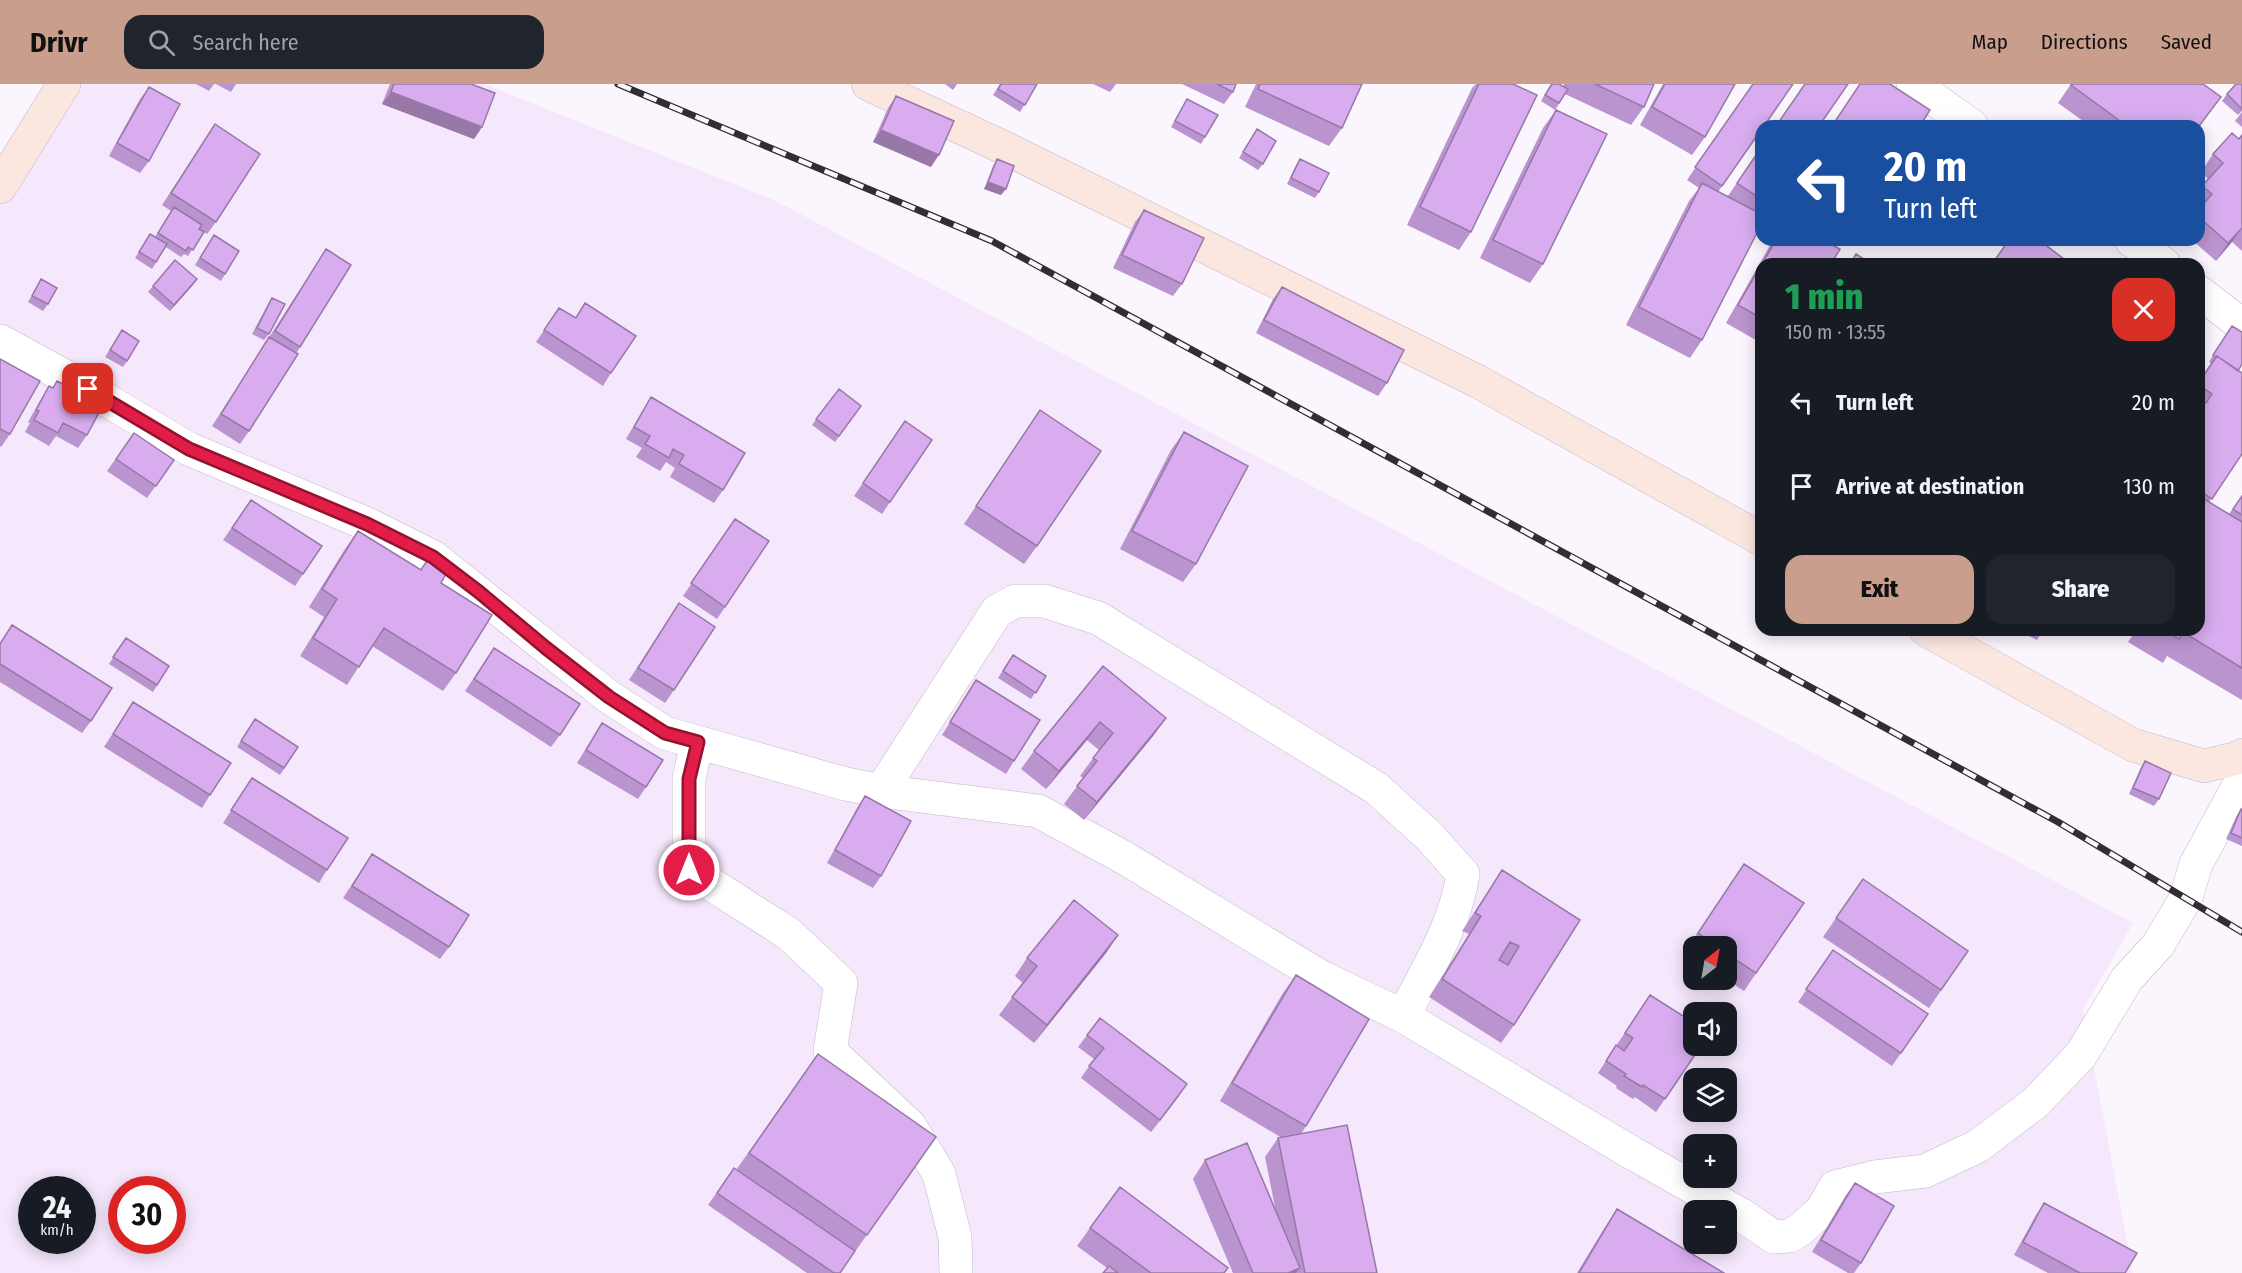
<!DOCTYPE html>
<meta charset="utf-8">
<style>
:root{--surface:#171b24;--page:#20242c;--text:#f1f3f6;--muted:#9ea1a6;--accent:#ca9e8d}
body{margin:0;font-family:"Fira Sans Condensed",sans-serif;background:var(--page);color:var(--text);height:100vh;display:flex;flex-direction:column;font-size:22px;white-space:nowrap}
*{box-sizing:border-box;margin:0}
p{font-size:20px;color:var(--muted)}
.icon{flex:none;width:33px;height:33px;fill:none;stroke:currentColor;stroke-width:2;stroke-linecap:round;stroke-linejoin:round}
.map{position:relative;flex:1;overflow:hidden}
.details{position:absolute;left:1755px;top:174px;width:450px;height:378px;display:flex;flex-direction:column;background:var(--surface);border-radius:18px;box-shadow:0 3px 15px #0003}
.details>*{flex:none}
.hud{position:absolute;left:1755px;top:36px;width:450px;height:126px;border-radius:18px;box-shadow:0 3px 15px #0003;background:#1a4fa0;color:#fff;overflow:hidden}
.needle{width:39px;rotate:31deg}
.buttons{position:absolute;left:1683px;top:852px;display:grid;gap:12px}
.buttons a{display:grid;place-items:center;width:54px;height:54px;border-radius:12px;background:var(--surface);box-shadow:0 3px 15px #0003;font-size:30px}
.speed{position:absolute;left:18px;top:1092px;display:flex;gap:12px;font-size:30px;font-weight:700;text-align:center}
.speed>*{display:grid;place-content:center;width:78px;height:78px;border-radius:50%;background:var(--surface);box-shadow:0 3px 15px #0003;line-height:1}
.speed small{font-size:15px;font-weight:400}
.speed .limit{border:9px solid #d22;background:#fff;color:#111}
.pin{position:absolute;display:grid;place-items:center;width:51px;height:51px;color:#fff;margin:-26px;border-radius:12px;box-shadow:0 3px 9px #0006}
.me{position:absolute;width:66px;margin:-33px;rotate:0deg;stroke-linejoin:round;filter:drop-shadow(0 0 4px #0008)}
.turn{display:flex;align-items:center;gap:21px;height:126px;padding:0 30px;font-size:27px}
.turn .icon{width:78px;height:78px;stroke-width:2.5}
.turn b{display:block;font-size:42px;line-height:51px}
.round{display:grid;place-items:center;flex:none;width:63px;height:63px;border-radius:18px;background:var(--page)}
.headline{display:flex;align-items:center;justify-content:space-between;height:102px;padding:0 30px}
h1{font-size:36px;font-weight:800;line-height:45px;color:#1e9e55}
.button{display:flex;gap:12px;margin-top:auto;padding:12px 30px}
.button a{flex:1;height:69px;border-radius:18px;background:var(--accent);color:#111;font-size:24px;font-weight:800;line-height:69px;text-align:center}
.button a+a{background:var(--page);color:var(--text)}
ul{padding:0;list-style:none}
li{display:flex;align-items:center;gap:18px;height:84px;padding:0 30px}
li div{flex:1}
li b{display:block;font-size:22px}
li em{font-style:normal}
header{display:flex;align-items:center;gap:36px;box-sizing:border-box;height:84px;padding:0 30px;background:var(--accent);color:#111}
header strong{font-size:28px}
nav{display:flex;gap:33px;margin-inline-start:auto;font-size:21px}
.search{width:420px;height:54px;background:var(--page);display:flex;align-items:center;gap:15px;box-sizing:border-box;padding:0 21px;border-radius:18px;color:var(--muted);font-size:22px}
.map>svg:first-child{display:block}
</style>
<header>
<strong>Drivr</strong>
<div class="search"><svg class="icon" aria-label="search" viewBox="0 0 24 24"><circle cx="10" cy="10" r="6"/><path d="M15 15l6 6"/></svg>Search here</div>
<nav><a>Map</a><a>Directions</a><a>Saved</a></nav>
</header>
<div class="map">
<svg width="2242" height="1189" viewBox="0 0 2242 1189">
<rect width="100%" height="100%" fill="#fbf5fe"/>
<!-- built -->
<path fill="#f5e7fc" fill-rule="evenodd" d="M74,0H484L776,117L2133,839L2083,926L2133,1189H0V120ZM1694,862H1726V896H1694ZM1694,928H1726V962H1694ZM1694,994H1726V1028H1694ZM1694,1060H1726V1094H1694ZM32,1106H82V1156H32ZM122,1106H172V1156H122ZM1694,1126H1726V1160H1694Z"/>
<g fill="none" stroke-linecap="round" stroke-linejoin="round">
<defs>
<path id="street" d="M1913,0L1972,42
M2131,156L2164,180
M2199,208L2242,241
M0,257L88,305L189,365L367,440L433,473L609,613L665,649L846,700L881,707L1038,727L1123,773L1323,894L1403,932L1632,1069L1740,1130L1774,1153L1790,1152L1801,1145L1822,1126L1835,1103L1875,1093L1925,1087L1978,1062L2034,1020L2081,971L2127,895L2158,861L2186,814L2196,780L2237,705
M697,658L689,695V786L789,850L841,899L830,967L910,1042L939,1090L955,1153L956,1189
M881,707L997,527L1015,517H1044L1098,534L1376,704L1429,752L1463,790C1455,842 1427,886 1403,932"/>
<path id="secondary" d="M868,0L1009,66L1477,297L1761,455
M0,103L64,0
M1926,546L2133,661L2204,682L2238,674L2242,671"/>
</defs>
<!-- street casing -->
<use href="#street" stroke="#c2b9c7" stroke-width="34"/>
<!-- secondary casing -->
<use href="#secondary" stroke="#c2b9c7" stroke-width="34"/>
<!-- street -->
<use href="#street" stroke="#fff" stroke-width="33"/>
<!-- secondary -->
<use href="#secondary" stroke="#fce7e0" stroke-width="33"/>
<defs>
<path id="rail" d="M618,0L992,157L2058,738L2242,848"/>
</defs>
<!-- rail casing -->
<use href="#rail" stroke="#312d33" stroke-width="7"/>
<!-- rail -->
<use href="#rail" stroke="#fbf5fe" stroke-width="4.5" stroke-dasharray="14" stroke-linecap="butt"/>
</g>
<!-- wall -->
<path fill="#ba94ce" d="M196,0H214L209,7Z
M216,0H236L231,8Z
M390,0H471L482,43L474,55L382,20Z
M945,0H957L953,6Z
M1000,0H1037L1020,28L993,11Z
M1093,0H1116L1110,8Z
M1182,0H1236L1233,8L1224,20Z
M1256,0H1362L1342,44L1329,62L1245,23Z
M1476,0H1513L1471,148L1459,166L1407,141L1472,4Z
M1551,0L1563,3L1564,0H1654L1644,23L1631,41L1565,10L1555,26L1541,17Z
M1663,0H1735L1705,53L1692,71L1640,41Z
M1753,0L1761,46L1718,108L1728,112L1761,63V127L1702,256L1690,274L1626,241L1689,117L1699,104L1687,96Z
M2071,0L2221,13L2199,43V42H2090L2058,19Z
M2242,0V27L2238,31L2222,17L2227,10Z
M149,3V77L140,89L109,72L140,15Z
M896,12L931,83L873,58L888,24Z
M1187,15L1205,53L1201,60L1171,43Z
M1556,26L1543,180L1530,199L1480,174L1543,44Z
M2242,28V43L2235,37Z
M215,40L216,138L207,150L204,148L188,172L184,170L181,173L166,163L152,185L135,174L150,150L155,153L171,127L162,121Z
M1257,45L1263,80L1258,86L1239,74Z
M2242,51V167L2232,158L2216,177L2192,156H2199V106L2208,95L2201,88L2213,70L2239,55Z
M997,75L1001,111L984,105L993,82Z
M1300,75L1319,108L1315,114L1287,100L1296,81Z
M1144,126L1182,200L1173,212L1113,184L1135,138Z
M214,151L225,190L221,197L195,181Z
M1773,156H1823L1831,180H1761V259L1726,239Z
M326,165L300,263L249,347L240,360L212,342Z
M41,195L48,220L43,227L28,218Z
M197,195L170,227L148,208L153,202Z
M1282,203L1387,299L1378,312L1256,249L1273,215Z
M272,214L269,250L264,256L252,250L268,220Z
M585,219L611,289L603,302L536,258L559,224L575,234Z
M2232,242L2238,287L2242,370L2209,418L2229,430L2242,411V616L2167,572L2163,579L2128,558L2133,551L2125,546H2199V297L2211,279L2209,278Z
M122,246L127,277L123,283L105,273Z
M0,275L10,350L1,363L0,362Z
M57,297L87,351L78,364L56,352L49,362L25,348L30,339L28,338L41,315L49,302L53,304Z
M839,305L861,322L835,358L812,341Z
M651,313L723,406L714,419L670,393L675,384L666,378L660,387L636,373L642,364L626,355L643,326Z
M1040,326L1037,462L1024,480L964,440Z
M1761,327V341L1755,337Z
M905,337L932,356L882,430L854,412Z
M1184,348L1196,480L1183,498L1120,465L1171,366Z
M134,349L174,376L147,414L107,387Z
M251,416L303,490L295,502L223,456Z
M735,435L725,523L717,535L683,512Z
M358,447L420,486L432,469L441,499L456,589L443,607L372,562L347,601L300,572L324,533L309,523L345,465Z
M679,519L674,606L665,619L629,596Z
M12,541L91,637L82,649L0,598V559Z
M2016,546H2043L2037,556Z
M126,554L169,582L153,608L109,580Z
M494,564L560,651L551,663L465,607Z
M1013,571L1046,592L1031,615L998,594Z
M1103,582L1166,634L1153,652L1084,736L1064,720L1083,694L1080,692L1099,666L1087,656L1046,705L1021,685L1034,667Z
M976,596L1014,677L1006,690L942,651Z
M133,618L210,711L202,724L104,663Z
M255,635L298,663L280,691L237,663Z
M602,639L646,703L638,715L577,679Z
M2145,677L2159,715L2154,722L2129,710L2141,683Z
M252,694L327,786L319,799L223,739Z
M865,712L881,792L873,804L827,779L857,724Z
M2241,725H2242V762L2226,755L2237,731Z
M372,770L449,863L440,875L343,814Z
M1502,786L1580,836L1514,941L1501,959L1429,913L1469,850L1462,847Z
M1863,795L1968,867L1929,924L1823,853Z
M1732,798L1804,819L1744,907L1726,895V862H1694V873L1685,867Z
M1118,851L1106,869L1034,959L999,931L1023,899L1015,892L1027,874Z
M1833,866L1928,930L1892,982L1798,918Z
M1296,891L1306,1042L1301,1050L1377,1189H1233L1193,1095L1205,1076L1276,1128L1265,1073L1278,1054H1282L1220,1017L1283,909Z
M1650,911L1701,962L1656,1028L1635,1013L1633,1015L1616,1004L1617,1002L1598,989Z
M1087,951L1179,1012L1151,1048L1081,994L1094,975L1078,963Z
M818,970L936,1053L840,1189H807L708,1121L734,1084L736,1086Z
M1855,1099L1861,1179L1854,1189H1848L1812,1168L1846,1111Z
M2044,1119L2125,1189H2048L2014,1171L2036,1131Z
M1617,1125L1724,1189H1577L1605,1143Z
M1090,1144L1225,1189H1103L1107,1184L1077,1162Z"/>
<!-- shaded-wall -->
<path fill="#9778a7" d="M391,8L482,43L474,55L382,20Z
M881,46L939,71L931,83L873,58Z
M988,98L1006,105L1001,111L984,105Z
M2242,144L2232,158L2216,177L2228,159Z
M197,195L193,201L170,227L174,221Z
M1166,634L1153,652L1084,736L1097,718Z
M1100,638L1087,656L1046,705L1059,687Z
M1118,851L1106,869L1034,959L1047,941Z
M1187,1000L1179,1012L1151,1048Z
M1300,1184L1296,1189H1288Z"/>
<!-- building -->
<path fill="#d8acef" stroke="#9778a7" stroke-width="1.5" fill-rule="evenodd" d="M394,0H471L495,9L482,43L391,8Z
M1001,0H1037L1025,21L998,5Z
M1217,0H1236L1233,8Z
M1260,0H1362L1342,44L1258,5Z
M1479,0H1513L1537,11L1471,148L1420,123Z
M1552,0H1559L1568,5L1559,19L1545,11Z
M1595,0H1654L1644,23Z
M1665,0H1735L1705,53L1652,23Z
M1753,0H1793L1764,42H1761V46L1722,102L1695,83Z
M1805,0H1848L1819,42H1776Z
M1860,0H1890L1930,26L1920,42H1832Z
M2071,0H2203L2221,13L2199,42H2127L2071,1Z
M2236,0H2242V25L2227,10Z
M149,3L180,20L149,77L117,59Z
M896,12L954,37L939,71L881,46Z
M1187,15L1218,31L1205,53L1175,37Z
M1556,26L1607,50L1543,180L1493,156Z
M215,40L260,70L216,138L171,109Z
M1257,45L1276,57L1263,80L1243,68Z
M2232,49L2239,55L2242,51V144L2228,159L2199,133V125L2212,110L2202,102L2223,79L2213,70Z
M1761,64V115L1737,99Z
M997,75L1014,82L1006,105L988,98Z
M1300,75L1329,89L1319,108L1291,94Z
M1702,99L1761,130V141L1702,256L1639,223Z
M174,123L202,141L199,145L204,148L193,166L188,163L186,167L158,149Z
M1144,126L1204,154L1182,200L1122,171Z
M150,150L167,160L156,178L139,168Z
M214,151L239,167L225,190L200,174Z
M1776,156H1823L1840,165L1831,180H1762Z
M2009,156H2039L2064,175L2060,180H1992Z
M326,165L351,181L300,263L275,247Z
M1856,170L1872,180H1850Z
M175,176L197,195L174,221L153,202Z
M1761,181V234L1738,221Z
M41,195L57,204L48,220L32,212Z
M1282,203L1404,266L1387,299L1264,236Z
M272,214L285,220L269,250L257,244Z
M585,219L636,252L611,289L544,246L559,224L576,234Z
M2232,242L2242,248V280L2238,287L2217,272L2216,273L2213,271Z
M122,246L139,257L127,277L110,266Z
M269,253L298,270L249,347L221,330Z
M2217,272L2242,289V370L2212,415L2199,406V314L2206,319L2212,310L2199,301V298Z
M0,275L40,297L10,350L0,345Z
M57,297L103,321L87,351L63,339L58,349L34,336L39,327L36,326L49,302L53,304Z
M839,305L861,322L839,352L816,335Z
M651,313L745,369L723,406L679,380L684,371L673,365L669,374L645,360L650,352L634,343Z
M1040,326L1101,367L1037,462L976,422Z
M905,337L932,356L890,418L863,399Z
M1184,348L1248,382L1196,480L1132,447Z
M134,349L174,376L156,402L116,375Z
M2199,412L2242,438V584L2183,548L2179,555L2163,546H2199Z
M2242,412V431L2233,425Z
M251,416L322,462L303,490L232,444Z
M735,435L769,457L725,523L691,499Z
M358,447L421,486L432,469L451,481L441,499L492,531L456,589L384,544L359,583L313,554L337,515L322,505Z
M679,519L715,543L674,606L638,584Z
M12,541L112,604L91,637L0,580V560Z
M2034,546H2043L2042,550Z
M126,554L169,582L157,601L113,573Z
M494,564L580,620L560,651L474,595Z
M1013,571L1046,592L1036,609L1003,587Z
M1103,582L1166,634L1097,718L1077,702L1097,677L1093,674L1113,649L1100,638L1059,687L1034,667Z
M976,596L1040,636L1014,677L950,638Z
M133,618L231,679L210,711L113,650Z
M255,635L298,663L284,684L241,657Z
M602,639L663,676L646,703L586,666Z
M2145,677L2171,689L2159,715L2133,704Z
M252,694L348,754L327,786L231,726Z
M865,712L911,737L881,792L835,766Z
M2241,725H2242V754L2231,749Z
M372,770L469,831L449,863L352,802Z
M1744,780L1804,819L1756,889L1726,869V862H1717L1698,849Z
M1502,786L1580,836L1514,941L1442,895L1481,832L1475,829ZM1510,858L1519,862L1508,881L1499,876Z
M1863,795L1968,867L1941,906L1836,834Z
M1074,816L1118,851L1047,941L1012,913L1037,882L1027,874Z
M1833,866L1928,930L1901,969L1806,905Z
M1296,891L1369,935L1306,1042L1232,999Z
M1650,911L1694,939V962H1701L1665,1015L1643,1001L1642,1003L1624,992L1626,990L1606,977L1616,961L1624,967L1633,954L1625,949Z
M1100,934L1187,1000L1160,1036L1089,982L1104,964L1087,951Z
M818,970L936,1053L867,1151L749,1069Z
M1347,1041L1377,1189H1305L1278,1054Z
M1247,1059L1300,1184L1288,1189H1253L1205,1076Z
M734,1084L855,1167L840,1189H834L717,1109Z
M1855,1099L1894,1122L1861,1179L1821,1156Z
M1120,1103L1228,1184L1224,1189H1151L1090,1144Z
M2044,1119L2137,1169L2125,1189H2080L2023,1158Z
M1617,1125L1724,1189H1579Z
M1109,1182L1118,1189H1103Z"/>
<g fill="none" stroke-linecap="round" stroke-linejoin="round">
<defs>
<path id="route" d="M88,305L189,365L367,440L433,473L479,508L546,564L609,613L665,649L698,658L689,695V786"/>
</defs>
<!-- route casing -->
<use href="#route" stroke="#92132f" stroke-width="15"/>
<!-- route -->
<use href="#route" stroke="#e11d48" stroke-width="10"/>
</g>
</svg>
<div class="buttons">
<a><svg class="needle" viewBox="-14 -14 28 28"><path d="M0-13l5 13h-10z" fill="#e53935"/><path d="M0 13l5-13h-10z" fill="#9ea1a6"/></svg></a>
<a><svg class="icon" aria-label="sound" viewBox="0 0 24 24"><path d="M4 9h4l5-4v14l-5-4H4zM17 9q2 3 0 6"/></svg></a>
<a><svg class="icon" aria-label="layers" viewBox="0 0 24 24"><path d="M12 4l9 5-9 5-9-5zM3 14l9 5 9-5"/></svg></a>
<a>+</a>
<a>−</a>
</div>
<div class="speed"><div>24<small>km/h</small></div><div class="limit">30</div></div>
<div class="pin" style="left:88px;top:305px;background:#d93025"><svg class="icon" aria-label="arrive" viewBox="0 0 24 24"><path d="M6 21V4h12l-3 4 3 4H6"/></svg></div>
<svg class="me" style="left:689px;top:786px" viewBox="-20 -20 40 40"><circle r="17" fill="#e11d48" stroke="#fff" stroke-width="3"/><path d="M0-11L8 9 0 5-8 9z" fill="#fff"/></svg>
<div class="hud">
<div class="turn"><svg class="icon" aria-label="left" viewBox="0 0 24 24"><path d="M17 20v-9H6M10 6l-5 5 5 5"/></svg><div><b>20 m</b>Turn left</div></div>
</div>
<section class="details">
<div class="headline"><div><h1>1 min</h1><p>150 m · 13:55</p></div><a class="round" style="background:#d93025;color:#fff"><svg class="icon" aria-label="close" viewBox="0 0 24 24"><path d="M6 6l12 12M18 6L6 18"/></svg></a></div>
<ul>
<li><svg class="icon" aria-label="left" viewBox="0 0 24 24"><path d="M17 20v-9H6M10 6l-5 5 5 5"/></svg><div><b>Turn left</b></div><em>20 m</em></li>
<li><svg class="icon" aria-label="arrive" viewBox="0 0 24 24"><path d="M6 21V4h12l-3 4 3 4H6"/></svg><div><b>Arrive at destination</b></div><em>130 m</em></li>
</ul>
<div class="button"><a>Exit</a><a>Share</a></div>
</section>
</div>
